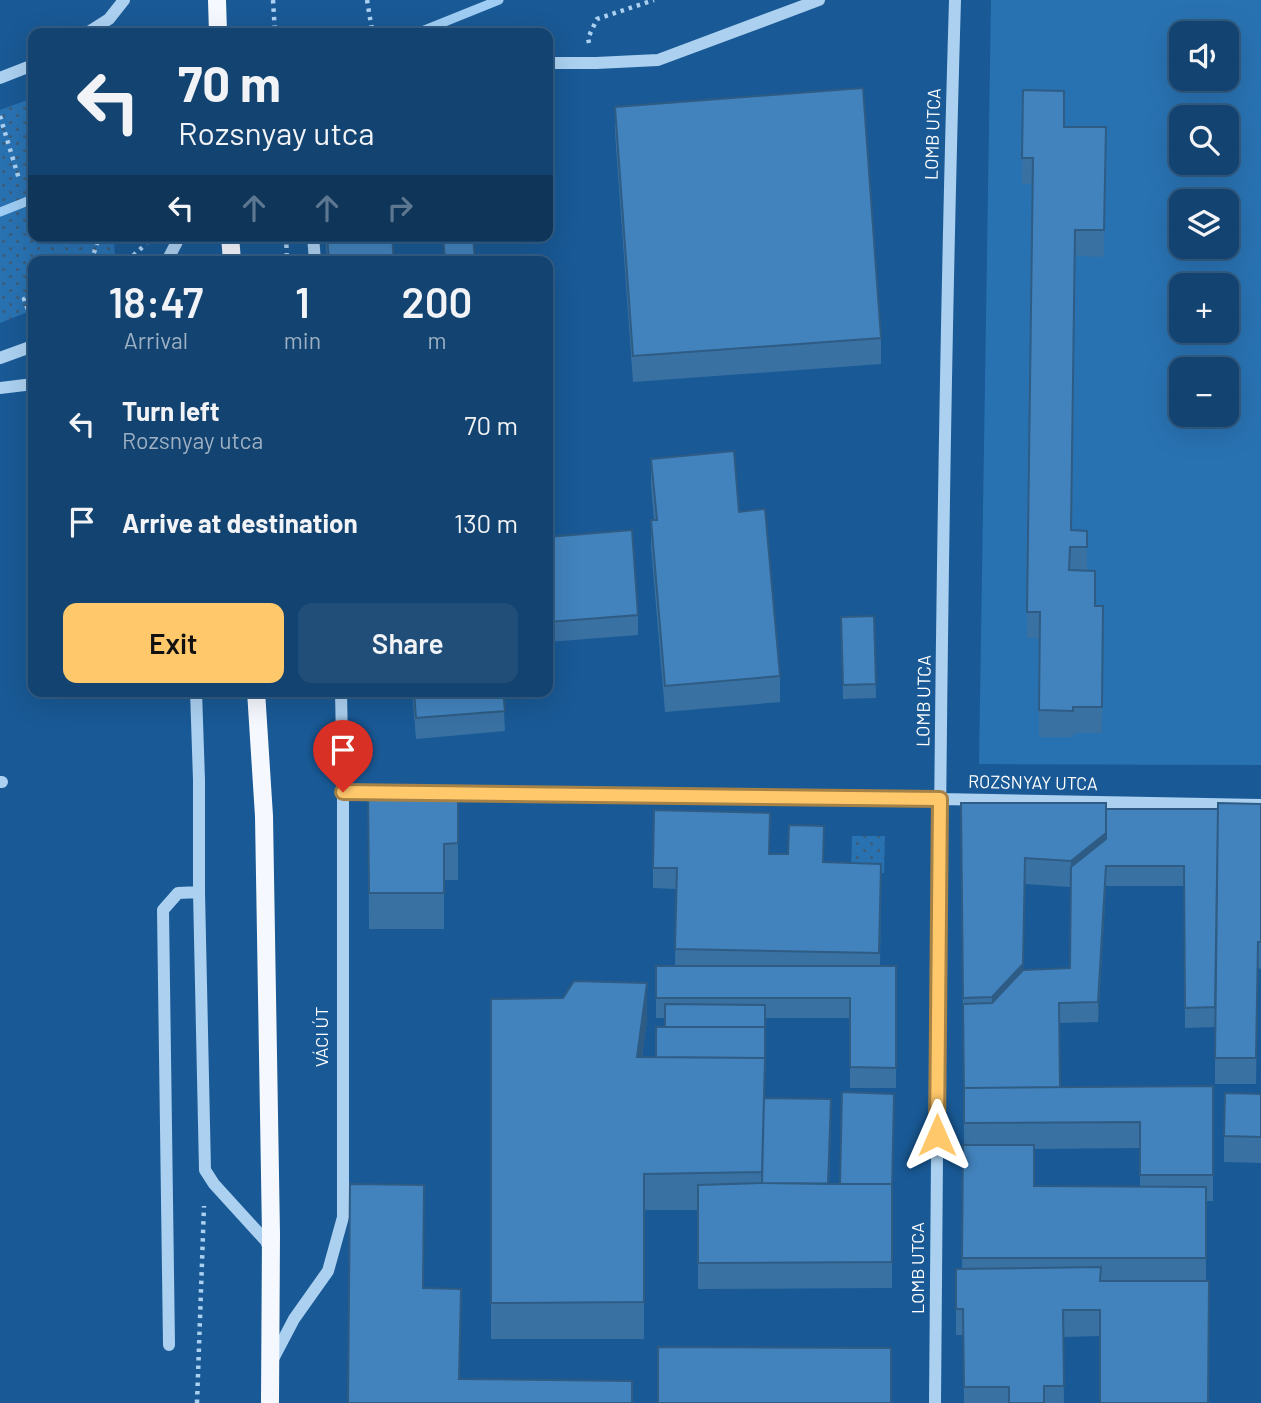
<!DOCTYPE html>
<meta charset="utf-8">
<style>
:root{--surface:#134370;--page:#204e78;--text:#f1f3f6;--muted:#9db0c3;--line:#325c83;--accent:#ffc86b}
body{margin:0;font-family:Barlow,sans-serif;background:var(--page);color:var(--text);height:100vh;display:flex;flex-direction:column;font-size:26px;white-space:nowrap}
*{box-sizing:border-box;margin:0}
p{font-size:23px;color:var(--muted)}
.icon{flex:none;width:38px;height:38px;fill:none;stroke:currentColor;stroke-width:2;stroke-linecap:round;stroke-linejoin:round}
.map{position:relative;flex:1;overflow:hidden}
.details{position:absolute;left:28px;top:256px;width:525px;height:441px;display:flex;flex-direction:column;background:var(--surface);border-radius:14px;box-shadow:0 7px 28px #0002,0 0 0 2px var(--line)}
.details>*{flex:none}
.banner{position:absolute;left:28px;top:28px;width:525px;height:214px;border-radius:14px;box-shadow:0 7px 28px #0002,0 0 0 2px var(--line);background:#134370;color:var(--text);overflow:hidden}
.controls{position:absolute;left:1169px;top:21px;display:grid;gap:14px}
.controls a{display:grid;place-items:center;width:70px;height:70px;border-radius:14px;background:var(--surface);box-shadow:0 7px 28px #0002,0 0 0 2px var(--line);font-size:35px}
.pin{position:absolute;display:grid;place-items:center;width:60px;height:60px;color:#fff;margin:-72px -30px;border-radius:50% 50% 50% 0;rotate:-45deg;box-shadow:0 0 7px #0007}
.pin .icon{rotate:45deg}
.me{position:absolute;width:77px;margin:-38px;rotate:0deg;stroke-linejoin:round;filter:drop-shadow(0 0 5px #0008)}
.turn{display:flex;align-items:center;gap:24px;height:147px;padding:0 35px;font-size:32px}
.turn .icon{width:91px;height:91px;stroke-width:2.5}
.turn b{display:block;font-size:49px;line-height:60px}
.lanes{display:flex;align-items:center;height:66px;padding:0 35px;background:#0003;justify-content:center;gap:35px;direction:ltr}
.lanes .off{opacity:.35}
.eta{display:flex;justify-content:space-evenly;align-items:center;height:119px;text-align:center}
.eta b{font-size:42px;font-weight:600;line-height:49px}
.button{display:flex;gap:14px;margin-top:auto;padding:14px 35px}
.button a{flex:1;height:80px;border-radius:14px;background:var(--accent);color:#111;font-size:28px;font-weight:600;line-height:80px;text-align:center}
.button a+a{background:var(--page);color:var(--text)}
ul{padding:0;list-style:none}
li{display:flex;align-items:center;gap:21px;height:98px;padding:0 35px}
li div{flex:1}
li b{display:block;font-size:26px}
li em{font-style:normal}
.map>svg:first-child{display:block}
</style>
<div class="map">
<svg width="1261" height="1403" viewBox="0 0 1261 1403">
<defs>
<pattern id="grass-dots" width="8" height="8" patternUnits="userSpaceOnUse" patternTransform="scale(1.75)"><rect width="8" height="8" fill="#2972b2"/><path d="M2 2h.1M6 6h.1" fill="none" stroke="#3c5d7a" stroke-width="1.8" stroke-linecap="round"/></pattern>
</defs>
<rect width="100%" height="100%" fill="#195995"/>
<!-- grass -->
<path fill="url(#grass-dots)" d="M33,98V236H114L115,261H33V310L0,323V110Z
M852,836H885L884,873L851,872Z"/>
<!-- pitch -->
<path fill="#2972b2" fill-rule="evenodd" d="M991,0H1261V765L979,764ZM1181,33H1227V79H1181ZM1181,117H1227V163H1181ZM1181,201H1227V247H1181ZM1181,285H1227V331H1181ZM1181,369H1227V415H1181Z"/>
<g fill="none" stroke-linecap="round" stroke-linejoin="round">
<!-- stream -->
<path stroke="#9eccf2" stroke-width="9" d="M417,33L499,0
M0,212L33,199"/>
<!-- path -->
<path stroke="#abd0f0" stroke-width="4.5" stroke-dasharray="3.5 5" stroke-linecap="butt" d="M273,0L275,33
M367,0L372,30
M589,43L588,38L597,19L654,0
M0,116L19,179
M286,236L287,261
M91,261L97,244L96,236
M127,261L146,244L148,236
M33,295L24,299L28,310L33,307
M197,1403L204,1206"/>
<!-- minor -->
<path stroke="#abd0f0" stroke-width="12" d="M87,33L109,19L124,0
M548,63H596L658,60L819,0
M0,78L33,65
M313,236L315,261
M167,261L180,236
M0,358L33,346
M0,388L33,384
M196,691L199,780V892L205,1170L214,1184L266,1241L270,1251
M0,782H2
M343,792L385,793
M442,793L940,799L1261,805
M169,1345L163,910L178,893L199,892
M272,1361L294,1319L328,1271L343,1217V792L341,691
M935,1403C939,935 941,468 955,0"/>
<!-- major -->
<path stroke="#f5f9ff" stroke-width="18" d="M217,0L218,33
M230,236L232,261
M256,691L264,816L271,1234L270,1403"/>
</g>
<!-- wall -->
<path fill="#3971a3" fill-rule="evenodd" d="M1023,90L1064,127H1106L1104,257L1075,256L1072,530L1087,531V570L1095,606H1103L1102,733H1073V737H1039V638H1027L1033,184H1022Z
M615,107L881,338V364L633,382L615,133Z
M325,236H392L394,261H327Z
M651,459L739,512L780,676V702L665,712L651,547V520H654L651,485Z
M548,537L638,615V635L548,642Z
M874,616L876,698L843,699L841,617Z
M412,691H503L505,731L416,739Z
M368,792H458V880H444V929H369Z
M961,803L1106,809H1218L1261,804V969L1258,968L1256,1084H1215V1027L1185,1028L1184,886H1106L1098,1022L1059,1023L1060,1087L1213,1086V1201H1206V1281L1100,1336L1063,1337L1064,1403H964L963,1335H956V1295L962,1269L963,1145H964ZM1025,884L1070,887V968L1023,970ZM1140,1148V1186H1034V1149Z
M770,854L824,862L881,884L880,966H896V1088H850V1018H765L764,1098L831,1119L829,1184L892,1210V1288L698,1289V1210H644V1339H491V999L647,1020L642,1057H656L665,1027V1018H656V966H675L676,889L653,888V868Z
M1261,1094V1163L1224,1162V1136Z"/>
<!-- shaded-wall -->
<path fill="#2e5c84" d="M1106,833V859L1071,887V861Z
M1025,858L1023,990L992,1023V997Z
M1106,866V886L1098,1022V1002Z
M647,983V1020L637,1094V1057Z"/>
<!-- building -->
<path fill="#4283bd" stroke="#2e5c84" stroke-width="2" d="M863,88L881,338L633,356L615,107Z
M1023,90L1064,91V127H1106L1104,230H1075L1071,530L1087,531V547H1070L1069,570L1095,571V606H1103L1102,707H1073V711L1039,710L1040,612H1027L1033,158H1022Z
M327,236H392L394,261H329Z
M443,236H473L475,261H445Z
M734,451L739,512L765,509L780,676L665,686L651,520H657L651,459Z
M632,530L638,615L548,622V537Z
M874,616L876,684L843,685L841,617Z
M414,691H503L505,711L416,718Z
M368,792H458V843L444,844V893H369Z
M961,803H1106V833L1071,861L1025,858L1023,964L992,997L963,998Z
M1218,803L1261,804V942H1258L1256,1058H1215Z
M1106,809H1218L1215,1007L1185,1008L1184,866H1106L1098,1002L1059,1003L1060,1087L964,1088V1092L963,1004L992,1003L1023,970L1070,968L1071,867L1106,839Z
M654,810L770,813L769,854H788L789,825L824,826L823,862L881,864L879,953L675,949L677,868H653Z
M656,966H896V1068L850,1067V998H656Z
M574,981L647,983L637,1057L765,1058L762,1172L644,1174V1302L491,1303V999L563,998Z
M665,1004L765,1005V1034V1027H665Z
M656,1027H765V1072V1058L656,1057Z
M1213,1086V1175H1140V1122L964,1123V1088Z
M842,1092L894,1094L892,1190V1184H840Z
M1225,1093L1261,1094V1137L1224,1136Z
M764,1098L831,1099L828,1184L762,1183Z
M963,1145H1034V1186L1206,1187V1258H962Z
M762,1183L892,1184V1262L698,1263V1185Z
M350,1184L424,1185L423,1288L461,1289L459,1379L632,1381V1403H348Z
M1101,1267L1100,1281H1209L1208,1403H1100V1310H1063L1064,1386H1044V1403H1009V1387H964L963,1309H956V1269Z
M658,1347L891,1348V1403H658Z"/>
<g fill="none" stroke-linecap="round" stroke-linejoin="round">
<defs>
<path id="route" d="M343,792L940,799L937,1135"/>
</defs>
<!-- route casing -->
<use href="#route" stroke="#a68246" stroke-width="18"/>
<!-- route -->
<use href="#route" stroke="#ffc86b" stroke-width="12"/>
</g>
<g text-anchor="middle" stroke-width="6" stroke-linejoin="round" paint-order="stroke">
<!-- street labels -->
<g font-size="18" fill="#fff" stroke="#195995">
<text transform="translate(933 134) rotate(-88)" y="6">LOMB UTCA</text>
<text transform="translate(924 701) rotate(-89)" y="6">LOMB UTCA</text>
<text transform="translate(1033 783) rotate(1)" y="6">ROZSNYAY UTCA</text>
<text transform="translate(322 1037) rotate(-90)" y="6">VÁCI ÚT</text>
<text transform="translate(918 1268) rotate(-90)" y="6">LOMB UTCA</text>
</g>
</g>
</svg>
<div class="controls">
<a><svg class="icon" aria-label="sound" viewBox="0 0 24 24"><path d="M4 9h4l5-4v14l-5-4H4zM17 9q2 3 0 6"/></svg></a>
<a><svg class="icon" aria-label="search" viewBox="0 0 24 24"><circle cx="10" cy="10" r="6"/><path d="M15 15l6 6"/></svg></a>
<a><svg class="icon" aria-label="layers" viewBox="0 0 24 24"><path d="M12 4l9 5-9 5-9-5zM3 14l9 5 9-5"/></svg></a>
<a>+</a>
<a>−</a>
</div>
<div class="pin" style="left:343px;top:792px;background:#d93025"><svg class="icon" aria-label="arrive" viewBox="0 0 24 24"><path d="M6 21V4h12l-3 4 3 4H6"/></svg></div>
<svg class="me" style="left:937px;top:1135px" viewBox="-20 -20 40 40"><path d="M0-17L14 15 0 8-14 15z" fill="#ffc86b" stroke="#fff" stroke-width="4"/></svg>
<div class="banner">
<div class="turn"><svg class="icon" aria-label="left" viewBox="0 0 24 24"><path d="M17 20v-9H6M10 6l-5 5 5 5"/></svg><div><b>70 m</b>Rozsnyay utca</div></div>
<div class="lanes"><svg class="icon" aria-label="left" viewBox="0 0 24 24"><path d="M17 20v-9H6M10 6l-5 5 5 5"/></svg><svg class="icon off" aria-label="ahead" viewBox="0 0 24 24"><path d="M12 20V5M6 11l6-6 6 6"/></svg><svg class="icon off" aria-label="ahead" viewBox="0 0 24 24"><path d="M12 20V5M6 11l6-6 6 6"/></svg><svg class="icon off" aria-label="right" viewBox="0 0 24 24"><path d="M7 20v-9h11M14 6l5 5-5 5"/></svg></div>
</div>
<section class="details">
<div class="eta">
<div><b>18:47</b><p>Arrival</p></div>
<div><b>1</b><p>min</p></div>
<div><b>200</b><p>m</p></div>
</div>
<ul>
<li><svg class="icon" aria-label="left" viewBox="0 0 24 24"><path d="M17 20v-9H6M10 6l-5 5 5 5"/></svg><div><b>Turn left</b><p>Rozsnyay utca</p></div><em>70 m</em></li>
<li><svg class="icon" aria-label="arrive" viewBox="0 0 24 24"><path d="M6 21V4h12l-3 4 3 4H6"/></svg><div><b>Arrive at destination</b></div><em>130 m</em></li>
</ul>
<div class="button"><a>Exit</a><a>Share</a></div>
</section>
</div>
